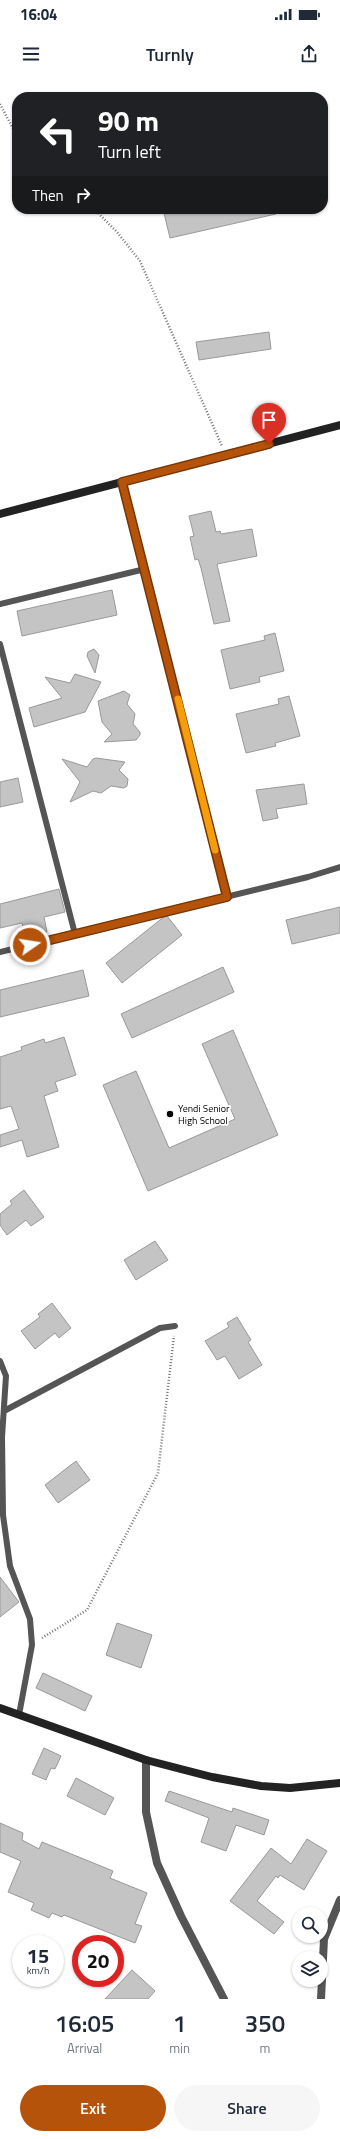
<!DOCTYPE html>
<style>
:root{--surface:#fff;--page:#f6f6f7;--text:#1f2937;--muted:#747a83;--accent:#b45309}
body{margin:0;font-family:"Titillium Web",sans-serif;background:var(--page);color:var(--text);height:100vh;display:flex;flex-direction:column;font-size:15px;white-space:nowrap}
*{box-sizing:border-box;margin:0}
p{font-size:13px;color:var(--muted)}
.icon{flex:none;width:22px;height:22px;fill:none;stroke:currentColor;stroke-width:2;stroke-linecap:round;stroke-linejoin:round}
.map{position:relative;height:1919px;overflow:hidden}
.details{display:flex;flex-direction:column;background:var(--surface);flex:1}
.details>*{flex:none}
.guide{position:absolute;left:12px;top:12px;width:316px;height:122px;border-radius:16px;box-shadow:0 1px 3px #0004;background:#202124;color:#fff;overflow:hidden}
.tools{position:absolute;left:292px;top:1827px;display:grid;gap:8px}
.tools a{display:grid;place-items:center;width:36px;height:36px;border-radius:50%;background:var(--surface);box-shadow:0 1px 3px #0004;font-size:20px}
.speed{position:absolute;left:12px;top:1855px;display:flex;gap:8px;font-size:20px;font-weight:700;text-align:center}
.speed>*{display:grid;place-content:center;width:52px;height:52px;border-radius:50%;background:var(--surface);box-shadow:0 1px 3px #0004;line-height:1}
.speed small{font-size:10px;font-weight:400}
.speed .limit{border:6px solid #d22;background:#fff;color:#111}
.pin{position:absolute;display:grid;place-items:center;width:34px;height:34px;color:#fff;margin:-41px -17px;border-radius:50% 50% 50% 0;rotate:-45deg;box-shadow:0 0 4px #0007}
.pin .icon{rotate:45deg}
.me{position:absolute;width:44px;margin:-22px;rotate:77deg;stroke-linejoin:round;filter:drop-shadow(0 0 3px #0008)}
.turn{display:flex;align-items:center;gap:14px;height:84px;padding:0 20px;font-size:18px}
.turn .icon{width:52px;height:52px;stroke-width:2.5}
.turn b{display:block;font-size:28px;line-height:34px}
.then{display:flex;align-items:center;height:38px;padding:0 20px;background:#0003;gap:8px;font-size:15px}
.eta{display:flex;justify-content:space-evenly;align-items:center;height:68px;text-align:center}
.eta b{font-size:24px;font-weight:600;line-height:28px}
.button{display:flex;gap:8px;margin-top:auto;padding:8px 20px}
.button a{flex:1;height:46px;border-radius:24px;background:var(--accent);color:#fff;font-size:16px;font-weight:600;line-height:46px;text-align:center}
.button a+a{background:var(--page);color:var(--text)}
.status{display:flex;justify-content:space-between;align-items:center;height:28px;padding:0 20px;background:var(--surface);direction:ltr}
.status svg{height:11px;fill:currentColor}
header{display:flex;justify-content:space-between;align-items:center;height:52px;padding:0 20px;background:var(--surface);font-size:18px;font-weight:600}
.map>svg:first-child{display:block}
</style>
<div class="status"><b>16:04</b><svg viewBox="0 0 49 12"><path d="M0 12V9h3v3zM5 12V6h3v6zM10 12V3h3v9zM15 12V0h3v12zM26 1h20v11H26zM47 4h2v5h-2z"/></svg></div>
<header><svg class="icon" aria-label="menu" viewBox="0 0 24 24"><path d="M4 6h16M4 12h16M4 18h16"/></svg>Turnly<svg class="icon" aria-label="share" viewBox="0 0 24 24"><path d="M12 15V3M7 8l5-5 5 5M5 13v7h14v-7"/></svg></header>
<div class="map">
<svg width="340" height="1919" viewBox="0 0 340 1919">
<rect width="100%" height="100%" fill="#fff"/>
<!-- building -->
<path fill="#c4c4c4" stroke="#999" d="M163,129H275L276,134L170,158Z
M269,252L271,269L199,280L196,262Z
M211,431L216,452L220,451L221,454L252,449L257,476L217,484L230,541L214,544L201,488L198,479L195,480L190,457L194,456L189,436Z
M112,510L117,535L22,556L17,531Z
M275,553L284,591L259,597L260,602L230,609L221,570L265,560L264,556Z
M94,569L99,575L95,593L87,576L88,572Z
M75,594L101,602L85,632L34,647L29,628L62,618L45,597L70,603Z
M124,611L130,615L127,624L135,634L133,644L140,652V655L136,660L104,662L112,654L102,642L98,621Z
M289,616L300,656L275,663L276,666L246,673L236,634L279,624L278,619Z
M96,678L125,682L119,690L128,699L127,706L124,708L111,706L101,713L93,711L70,722L80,702L62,679L87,687L93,679Z
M18,698L23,722L0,727V702Z
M304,704L307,724L276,729L278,738L263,741L256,710Z
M59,809L65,832L44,837L47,852L26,857L22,843L0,848V824Z
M340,827V853L292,864L286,840Z
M165,836H167L182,855L122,903L106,883Z
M223,887L234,912L132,958L121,934Z
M83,890L89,916L0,937V910Z
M233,950L278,1055L148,1111L103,1005L136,991L169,1068L235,1039L202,964Z
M64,957L76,995L55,1002L58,1011L44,1016L59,1067L27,1077L22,1060L0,1067V1055L19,1049L11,1026L0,1029V977L22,970L21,967L44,959L45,963Z
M24,1110L44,1137L31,1146L26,1140L7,1155L0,1145V1134L12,1124L10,1121Z
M155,1161L168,1180L136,1200L124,1180Z
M52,1223L71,1248L59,1258L55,1253L35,1269L21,1251L40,1237L38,1234Z
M237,1237L251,1260L248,1262L262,1285L239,1299L225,1276L217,1280L205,1261L229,1247L227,1243Z
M76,1381L90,1400L58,1423L45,1405Z
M0,1497L19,1522L0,1537Z
M117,1543L152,1555L141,1588L106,1575Z
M43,1593L92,1616L85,1631L36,1608Z
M44,1668L61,1676L55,1689L51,1688L46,1700L32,1694Z
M76,1698L114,1718L105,1735L67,1716Z
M169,1711L232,1732L233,1728L269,1740L264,1755L236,1745L226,1771L201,1762L209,1738L165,1721Z
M0,1743L23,1753L22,1760L39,1769L42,1762L113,1791L110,1798L147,1813L135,1844L142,1846L135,1863L64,1835L62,1837L52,1833L49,1838L31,1830L34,1823L8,1812L21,1781L0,1772Z
M307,1759L327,1771L304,1810L280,1795L278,1798L276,1796L257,1821L284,1842L274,1854L230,1821L271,1768L291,1784Z
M132,1890L155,1911L148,1919H105Z"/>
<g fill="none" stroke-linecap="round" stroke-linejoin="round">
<!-- path -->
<path stroke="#777" stroke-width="2.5" stroke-dasharray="1 2" stroke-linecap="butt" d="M0,24L17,56
M94,129L117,152L140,181L222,366
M42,1558L87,1530L158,1393L174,1256"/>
<!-- lane -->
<path stroke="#555" stroke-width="6" d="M122,402L227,817
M0,524L145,489
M0,564L75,854
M0,872L308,797L340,787
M0,1281L6,1296L2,1357L3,1435L10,1486L30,1539L32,1565L19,1635
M4,1331L160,1248L175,1246"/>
<!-- street -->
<path stroke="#555" stroke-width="8" d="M146,1680V1732L157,1783L181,1836L224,1919
M321,1919L324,1859L340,1820"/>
<!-- secondary -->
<path stroke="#222" stroke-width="8" d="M0,434L340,345
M0,1628L146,1680L212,1697L261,1706L290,1708L340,1703"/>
</g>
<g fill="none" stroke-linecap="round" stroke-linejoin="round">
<defs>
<path id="route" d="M30,865L227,817L122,402L269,364"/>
</defs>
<!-- route casing -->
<use href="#route" stroke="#753606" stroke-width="10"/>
<!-- route -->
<use href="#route" stroke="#b45309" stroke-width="7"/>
<!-- slow -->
<path stroke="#f59e0b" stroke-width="7" d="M178,619L215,770"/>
</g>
<!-- markers -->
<circle fill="#000" stroke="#fff" stroke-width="1.5" cx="170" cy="1034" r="4"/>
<g text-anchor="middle" stroke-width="3.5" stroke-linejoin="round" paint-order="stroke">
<!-- poi labels -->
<g font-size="10" fill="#000" stroke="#fff" text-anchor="start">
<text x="178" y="1032">Yendi Senior<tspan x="178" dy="12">High School</tspan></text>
</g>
</g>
</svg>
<div class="tools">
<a><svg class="icon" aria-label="search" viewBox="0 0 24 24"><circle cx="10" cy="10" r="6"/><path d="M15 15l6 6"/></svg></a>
<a><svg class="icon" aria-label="layers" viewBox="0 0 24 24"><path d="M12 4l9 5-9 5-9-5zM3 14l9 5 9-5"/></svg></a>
</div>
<div class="speed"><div>15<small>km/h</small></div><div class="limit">20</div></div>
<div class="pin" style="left:269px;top:364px;background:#d93025"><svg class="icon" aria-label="arrive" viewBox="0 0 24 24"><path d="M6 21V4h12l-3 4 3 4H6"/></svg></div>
<svg class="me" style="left:30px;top:865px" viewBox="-20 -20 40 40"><circle r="17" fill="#b45309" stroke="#fff" stroke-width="3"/><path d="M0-11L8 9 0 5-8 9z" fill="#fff"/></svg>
<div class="guide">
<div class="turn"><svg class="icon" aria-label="left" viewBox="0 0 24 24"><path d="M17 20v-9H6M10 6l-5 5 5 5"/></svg><div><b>90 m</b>Turn left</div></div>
<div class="then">Then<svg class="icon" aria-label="right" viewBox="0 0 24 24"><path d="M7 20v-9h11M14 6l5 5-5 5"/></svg></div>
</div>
</div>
<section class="details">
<div class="eta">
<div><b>16:05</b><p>Arrival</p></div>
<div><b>1</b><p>min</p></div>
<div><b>350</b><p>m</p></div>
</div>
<div class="button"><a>Exit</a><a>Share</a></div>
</section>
